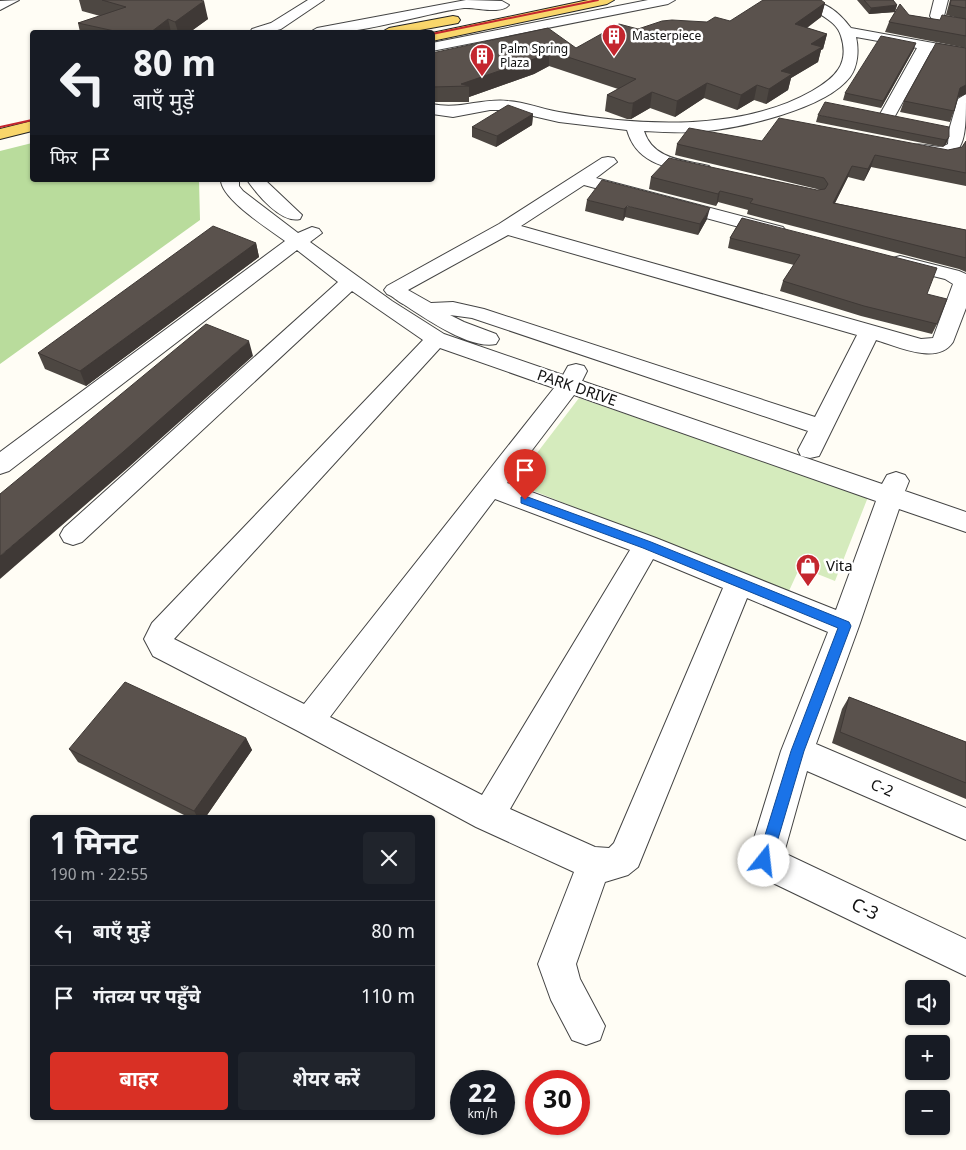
<!DOCTYPE html>
<html lang="hi">
<meta charset="utf-8">
<style>
:root{--surface:#171b24;--page:#20242c;--text:#f1f3f6;--muted:#9ea1a6;--line:#363941;--accent:#d93025}
body{margin:0;font-family:Georgia,"Noto Sans Devanagari",serif;background:var(--page);color:var(--text);height:100vh;display:flex;flex-direction:column;font-size:19px;white-space:nowrap}
*{box-sizing:border-box;margin:0}
p{font-size:16px;color:var(--muted)}
.icon{flex:none;width:28px;height:28px;fill:none;stroke:currentColor;stroke-width:2;stroke-linecap:round;stroke-linejoin:round}
.map{position:relative;flex:1;overflow:hidden}
.details{position:absolute;left:30px;top:815px;width:405px;height:305px;display:flex;flex-direction:column;background:var(--surface);border-radius:5px;box-shadow:0 1px 4px #0004}
.details>*{flex:none}
.hud{position:absolute;left:30px;top:30px;width:405px;height:152px;border-radius:5px;box-shadow:0 1px 4px #0004;background:#171b24;color:var(--text);overflow:hidden}
.buttons{position:absolute;left:905px;top:980px;display:grid;gap:10px}
.buttons a{display:grid;place-items:center;width:45px;height:45px;border-radius:5px;background:var(--surface);box-shadow:0 1px 4px #0004;font-size:25px}
.speed{position:absolute;left:450px;top:1070px;display:flex;gap:10px;font-size:25px;font-weight:700;text-align:center}
.speed>*{display:grid;place-content:center;width:65px;height:65px;border-radius:50%;background:var(--surface);box-shadow:0 1px 4px #0004;line-height:1}
.speed small{font-size:12px;font-weight:400}
.speed .limit{border:8px solid #d22;background:#fff;color:#111}
.pin{position:absolute;display:grid;place-items:center;width:42px;height:42px;color:#fff;margin:-51px -21px;border-radius:50% 50% 50% 0;rotate:-45deg;box-shadow:0 0 5px #0007}
.pin .icon{rotate:45deg}
.me{position:absolute;width:55px;margin:-28px;rotate:16deg;stroke-linejoin:round;filter:drop-shadow(0 0 4px #0008)}
.turn{display:flex;align-items:center;gap:18px;height:105px;padding:0 20px;font-size:22px}
.turn .icon{width:65px;height:65px;stroke-width:2.5}
.turn b{display:block;font-size:35px;line-height:42px}
.then{display:flex;align-items:center;height:48px;padding:0 20px;background:#0003;gap:10px;font-size:19px}
.round{display:grid;place-items:center;flex:none;width:52px;height:52px;border-radius:5px;background:var(--page)}
.summary{display:flex;align-items:center;justify-content:space-between;height:85px;padding:0 20px}
h1{font-size:30px;font-weight:700;line-height:38px}
.action{display:flex;gap:10px;margin-top:auto;padding:10px 20px}
.action a{flex:1;height:58px;border-radius:5px;background:var(--accent);color:#fff;font-size:20px;font-weight:700;line-height:58px;text-align:center}
.action a+a{background:var(--page);color:var(--text)}
ul{padding:0;list-style:none}
li{display:flex;align-items:center;gap:15px;height:65px;padding:0 20px;border-top:1px solid var(--line)}
li div{flex:1}
li b{display:block;font-size:19px}
li em{font-style:normal}
.map>svg:first-child{display:block}
</style>
<div class="map">
<svg width="966" height="1150" viewBox="0 0 966 1150">
<rect width="100%" height="100%" fill="#fffdf5"/>
<!-- green -->
<path fill="#d5ebbd" d="M579,398L868,497L835,581L800,567L788,593L514,483Z"/>
<!-- forest -->
<path fill="#b9dc9c" d="M32,143V180H199L200,220L0,364V151Z"/>
<g fill="none" stroke-linecap="round" stroke-linejoin="round">
<defs>
<path id="minor" d="M19,0L0,10V1Z
M308,0H324L281,29L270,32H250L252,29L271,23Z
M466,0L502,1L509,5C501,15 476,7 464,8C419,14 353,38 310,32L317,28Z
M648,0H675L668,4L432,51V43Z
M803,0C824,0 838,11 851,28L966,49V57L931,51L895,116L887,121L879,116L917,48L856,37C859,50 858,66 850,77C825,110 737,129 697,132C680,133 661,132 644,131C653,160 684,160 709,166L712,170L709,174L703,175C671,168 637,166 627,130L559,122L507,110H490L453,117L432,114V104C460,110 481,98 508,101C525,102 542,109 559,112C638,126 740,132 812,91C835,78 850,64 841,36C836,18 813,14 803,0Z
M934,0H948L944,16L966,21V29L934,22L930,16Z
M966,94C966,143 966,168 913,153L910,149L913,145C925,142 937,151 948,144L949,130L958,99Z
M608,157L614,158L617,162L596,178L783,227L786,231L783,235L776,237L584,185L521,226L921,339L933,338L953,284L945,279L893,266L890,262L893,258L900,256L959,271L966,274V308L953,342C937,366 897,346 876,340L822,450L819,456L810,458L801,456L798,450L808,431L472,318L450,315L464,322L496,334L499,339L496,344C470,350 425,318 403,304C397,301 393,296 387,294L384,290L387,286L499,224L602,158ZM508,235L857,335L815,417L484,309L453,302L431,303L408,290Z
M221,180H239V186L243,191L298,233L312,227L319,229L322,233L310,242L392,301L444,334L563,375L568,366L576,364L584,366L587,371L582,381L882,484L887,475L896,472L905,475L909,481L905,491L966,512V532L899,509L859,626L816,744L966,808V840L807,771L784,853L966,939V976L752,873L747,861L781,751L828,632L747,598L638,867L628,875L605,882L576,964L580,979L605,1026L600,1040L586,1045L572,1040L551,1000L538,964L574,872L476,827L298,731L153,656L144,639L152,623L423,340L352,291L82,542L73,545L64,542L60,535L64,528L338,282L297,250L9,471L0,474V452L285,241C269,229 221,199 221,180ZM440,348L554,388L304,704L174,639ZM574,395L876,501L836,610L656,538L507,483ZM495,499L630,550L482,795L330,717ZM653,559L723,588L614,843L609,848L595,847L510,809Z
M247,180H265L302,215L300,219C281,224 257,194 247,180Z"/>
<path id="major" d="M588,0H614L607,4L432,41V33Z
M453,16L458,17L460,20L458,23L409,32H382L389,28Z
M32,121V131L0,139V129Z"/>
</defs>
<!-- minor casing -->
<use href="#minor" stroke="#444" stroke-width="2"/>
<!-- major casing -->
<use href="#major" stroke="#222" stroke-width="2"/>
<!-- minor -->
<use href="#minor" fill="#fff" fill-rule="evenodd"/>
<!-- major -->
<use href="#major" fill="#f9d66b" fill-rule="evenodd"/>
<!-- rail -->
<path stroke="#c4262e" stroke-width="2" d="M432,34L598,0
M0,127L32,120"/>
</g>
<!-- wall -->
<path fill="#4d4742" d="M79,0H199L208,19L190,32H80L78,23L100,16L82,11Z
M857,0H893L897,5L895,11L909,15L940,20L963,19L946,15L950,0H966V48L885,32L889,22L895,12L869,14Z
M825,3L821,17L807,28L827,34L823,49L821,50L818,62L791,78L788,90L766,104L754,100L737,110L704,98L675,117L650,108L631,119H627L605,111L607,95L618,89L549,66L534,74L469,97V102H432V53L576,48L638,29L707,22L730,21Z
M966,48V94L958,98L954,111L950,122L900,112L904,101Z
M914,49L881,108L843,100L845,93Z
M533,114L532,125L496,147L472,137V127Z
M818,115L949,137L946,144L943,147L816,122Z
M762,141L948,150L962,147L966,141V186L871,167L864,181L848,177L835,203L966,230V272L959,269L747,214L748,210L718,202L716,206L649,189L651,177L817,190H821L675,155L677,144Z
M587,200L707,219L698,235L625,217L623,221L585,211Z
M742,218L927,294L937,324L932,334L861,316L780,291L783,281L794,265L728,248L730,238Z
M256,243L259,257L86,386L45,369L38,353Z
M849,697L966,742V799L832,743L842,709Z
M246,738L252,750L205,818H190L78,762L69,749Z"/>
<!-- shaded-wall -->
<path fill="#3f3936" d="M204,1L208,19L190,32H178L175,22Z
M825,3L821,17L791,39L795,24Z
M897,5L895,12L869,14L871,8Z
M168,19L171,32H151Z
M827,34L823,49L821,50L818,62L791,78L788,90L766,104L769,89L781,71L811,44Z
M916,43L914,49L881,108L883,101Z
M549,51V66L534,74L469,97V86L461,84Z
M707,83L704,98L675,117L677,101Z
M757,85L754,100L737,110L741,95Z
M966,85V94L956,98L960,88Z
M652,92L650,108L631,119L633,103Z
M533,114L532,125L496,147L497,136Z
M949,137L946,144L943,147L946,140Z
M875,155L871,167L864,181L868,169Z
M434,159L435,170L432,171V160Z
M852,166L848,177L829,215L833,203Z
M720,191L718,202L716,206L718,194Z
M627,206L625,217L623,221L624,209Z
M710,208L707,219L698,235L700,224Z
M256,243L259,257L86,386L80,371Z
M249,341L253,356L129,467L0,579V556Z
M246,738L252,750L205,818H198L194,811Z"/>
<!-- building -->
<path fill="#5a524d" stroke="#3f3936" d="M102,0H199L204,1L175,22L168,19L151,32H119L78,23L126,7Z
M763,0H821L825,3L795,24L827,34L811,44L822,47L781,71L792,74L769,89L757,85L741,95L707,83L677,101L652,92L633,103H629L607,95L636,79L549,51L534,59L461,84L469,86L432,87V53L548,28L576,48L619,24L638,29L662,21L672,20L707,22L715,17L730,21Z
M864,0H893L897,5L871,8Z
M951,0H966V8L950,5Z
M900,4L909,15L940,20L942,15L966,19V36L889,22Z
M881,36L916,43L883,101L845,93Z
M936,43L966,48V85L960,88L954,111L904,101Z
M825,102L949,127V137L946,140L818,115Z
M508,105L533,114L497,136L472,127Z
M779,118L948,150L962,147L966,141V173L875,155L868,169L852,166L833,203L966,230V258L750,203L753,199L720,191L718,194L651,177L669,158L817,190L825,189L828,184L824,178L677,144L689,128L762,141Z
M602,180L710,208L700,224L627,206L624,209L587,200Z
M742,218L937,268L927,294L947,299L937,324L864,306L783,281L800,255L730,238Z
M213,226L256,243L80,371L38,353Z
M206,324L249,341L123,452L0,556V494Z
M125,682L246,738L194,811L69,749Z
M849,697L966,742V783L840,732Z"/>
<!-- route -->
<path fill="#1a73e8" stroke="#114b97" d="M525,496L651,542L849,622L851,626L804,751L770,866L764,868L759,866L757,861L791,751L838,628L643,548L521,503V497Z"/>
<!-- icons -->
<defs>
<symbol id="building-pin" viewBox="-11 -11 22 30"><path d="M0 17L-7.5 6A9.5 9.5 0 1 1 7.5 6Z" fill="#c4262e" stroke="#fff"/><path d="M-4-6H4V6H1V3H-1V6H-4ZM-2.5-4.3h1.7v1.8h-1.7ZM.8-4.3h1.7v1.8H.8ZM-2.5-1h1.7V.8h-1.7ZM.8-1h1.7V.8H.8Z" fill="#fff"/></symbol>
<symbol id="shop-pin" viewBox="-11 -11 22 30"><path d="M0 17L-7.5 6A9.5 9.5 0 1 1 7.5 6Z" fill="#c4262e" stroke="#fff"/><path d="M-5-2.5h2.3a2.7 3.5 0 0 1 5.4 0H5L5.5 6h-11ZM-1.5-2.5h3a1.5 2.3 0 0 0-3 0Z" fill="#fff"/></symbol>
</defs>
<g fill-rule="evenodd">
<use href="#building-pin" x="600" y="22" width="28" height="38"/>
<use href="#building-pin" x="468" y="42" width="28" height="38"/>
<use href="#shop-pin" x="794" y="552" width="28" height="38"/>
</g>
<g text-anchor="middle" stroke-width="5" stroke-linejoin="round" paint-order="stroke">
<!-- far-poi labels -->
<g font-size="12" fill="#111" stroke="#fff" text-anchor="start">
<text x="632" y="40">Masterpiece</text>
<text x="500" y="53">Palm Spring<tspan x="500" dy="14">Plaza</tspan></text>
</g>
<!-- street labels -->
<g font-size="15" fill="#111" stroke="#fff">
<text transform="translate(577 388) rotate(19)" y="5">PARK DRIVE</text>
<text transform="translate(882 788) rotate(23)" y="5">C-2</text>
</g>
<!-- poi labels -->
<g font-size="15" fill="#111" stroke="#fff" text-anchor="start">
<text x="826" y="571">Vita</text>
</g>
<!-- near-street labels -->
<g font-size="18" fill="#111" stroke="#fff">
<text transform="translate(865 909) rotate(26)" y="6">C-3</text>
</g>
</g>
</svg>
<div class="buttons">
<a><svg class="icon" aria-label="sound" viewBox="0 0 24 24"><path d="M4 9h4l5-4v14l-5-4H4zM17 9q2 3 0 6"/></svg></a>
<a>+</a>
<a>−</a>
</div>
<div class="speed"><div>22<small>km/h</small></div><div class="limit">30</div></div>
<div class="pin" style="left:525px;top:500px;background:#d93025"><svg class="icon" aria-label="arrive" viewBox="0 0 24 24"><path d="M6 21V4h12l-3 4 3 4H6"/></svg></div>
<svg class="me" style="left:764px;top:861px" viewBox="-20 -20 40 40"><circle r="19" fill="#fff"/><path d="M0-13L10 11 0 6-10 11z" fill="#1a73e8"/></svg>
<div class="hud">
<div class="turn"><svg class="icon" aria-label="left" viewBox="0 0 24 24"><path d="M17 20v-9H6M10 6l-5 5 5 5"/></svg><div><b>80 m</b>बाएँ मुड़ें</div></div>
<div class="then">फिर<svg class="icon" aria-label="arrive" viewBox="0 0 24 24"><path d="M6 21V4h12l-3 4 3 4H6"/></svg></div>
</div>
<section class="details">
<div class="summary"><div><h1>1 मिनट</h1><p>190 m · 22:55</p></div><a class="round"><svg class="icon" aria-label="close" viewBox="0 0 24 24"><path d="M6 6l12 12M18 6L6 18"/></svg></a></div>
<ul>
<li><svg class="icon" aria-label="left" viewBox="0 0 24 24"><path d="M17 20v-9H6M10 6l-5 5 5 5"/></svg><div><b>बाएँ मुड़ें</b></div><em>80 m</em></li>
<li><svg class="icon" aria-label="arrive" viewBox="0 0 24 24"><path d="M6 21V4h12l-3 4 3 4H6"/></svg><div><b>गंतव्य पर पहुँचे</b></div><em>110 m</em></li>
</ul>
<div class="action"><a>बाहर</a><a>शेयर करें</a></div>
</section>
</div>
